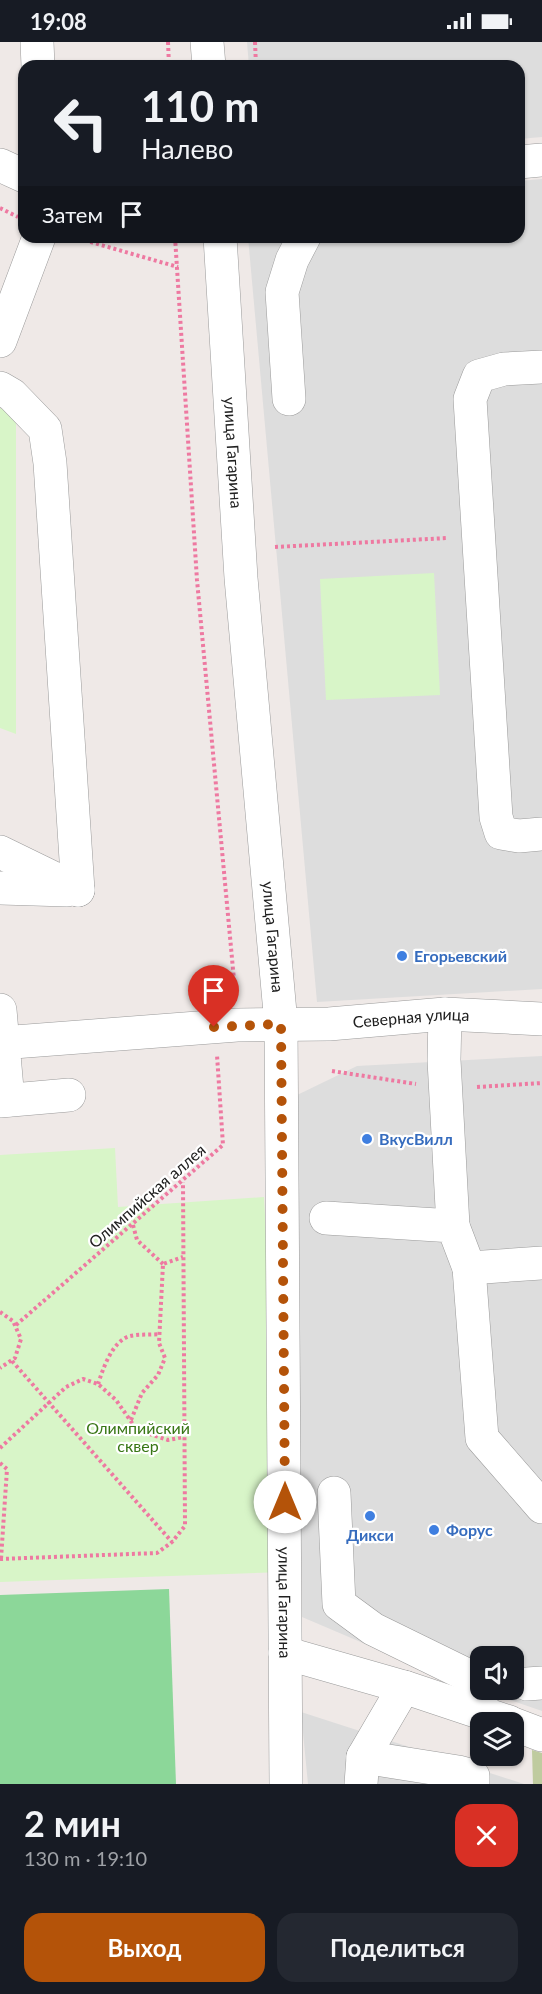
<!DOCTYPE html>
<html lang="ru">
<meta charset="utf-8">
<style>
:root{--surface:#171b24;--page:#242831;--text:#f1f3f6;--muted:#9ea1a6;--accent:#b45309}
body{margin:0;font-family:Lato,sans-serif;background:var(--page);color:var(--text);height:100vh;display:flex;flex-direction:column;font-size:22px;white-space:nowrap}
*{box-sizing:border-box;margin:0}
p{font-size:20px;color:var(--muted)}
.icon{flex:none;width:33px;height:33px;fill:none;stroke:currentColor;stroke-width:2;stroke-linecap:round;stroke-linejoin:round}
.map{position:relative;height:1742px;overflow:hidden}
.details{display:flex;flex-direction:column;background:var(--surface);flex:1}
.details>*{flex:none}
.banner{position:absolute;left:18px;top:18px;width:507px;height:183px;border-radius:18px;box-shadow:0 2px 4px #0004;background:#171b24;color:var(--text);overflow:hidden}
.buttons{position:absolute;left:470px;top:1604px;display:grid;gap:12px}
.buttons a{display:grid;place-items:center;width:54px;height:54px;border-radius:12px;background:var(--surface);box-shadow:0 2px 4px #0004;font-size:30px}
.pin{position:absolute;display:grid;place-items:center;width:51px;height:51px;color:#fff;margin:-62px -26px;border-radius:50% 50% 50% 0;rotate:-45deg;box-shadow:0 0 6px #0007}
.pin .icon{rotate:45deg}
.me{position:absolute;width:66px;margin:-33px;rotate:0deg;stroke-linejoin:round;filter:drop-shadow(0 0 4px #0008)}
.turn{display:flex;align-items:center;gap:21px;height:126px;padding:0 24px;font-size:27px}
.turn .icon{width:78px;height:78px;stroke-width:2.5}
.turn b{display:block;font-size:42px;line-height:51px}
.then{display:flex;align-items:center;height:57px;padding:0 24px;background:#0003;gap:12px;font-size:22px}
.round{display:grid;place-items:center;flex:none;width:63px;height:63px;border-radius:18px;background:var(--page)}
.head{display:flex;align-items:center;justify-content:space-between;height:102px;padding:0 24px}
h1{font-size:36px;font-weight:700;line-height:45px}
.button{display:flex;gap:12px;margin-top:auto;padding:12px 24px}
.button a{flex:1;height:69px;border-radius:18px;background:var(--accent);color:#fff;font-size:24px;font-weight:700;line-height:69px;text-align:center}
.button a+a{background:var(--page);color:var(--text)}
.status{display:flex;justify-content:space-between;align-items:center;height:42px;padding:0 30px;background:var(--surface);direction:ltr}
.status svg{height:16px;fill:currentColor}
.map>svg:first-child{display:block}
</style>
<div class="status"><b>19:08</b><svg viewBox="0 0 49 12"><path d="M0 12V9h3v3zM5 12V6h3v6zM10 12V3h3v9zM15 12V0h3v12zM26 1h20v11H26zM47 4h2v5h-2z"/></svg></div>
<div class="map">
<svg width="542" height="1742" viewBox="0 0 542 1742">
<rect width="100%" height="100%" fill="#efe9e7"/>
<!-- residential -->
<path fill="#ddd" fill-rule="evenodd" d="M247,0H542V95L519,97V24H249Z
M542,137V947L317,960L248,195H519V139Z
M542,1014V1669L438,1633L302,1575L293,1055L357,1024ZM480,1614H513V1647H480Z"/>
<!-- forest -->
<path fill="#bfcb9f" d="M532,1708L542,1711V1742H533Z"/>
<!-- park -->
<path fill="#d8f5c8" d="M0,366L16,373V692L0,686Z
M434,531L440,653L326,658L320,537Z
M115,1106L118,1165L264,1155L285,1530L0,1540V1113Z"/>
<!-- pitch -->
<path fill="#8cd799" d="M169,1547L176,1742H0V1553Z"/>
<!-- parking -->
<path fill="#dcdcdc" d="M301,1670L524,1742H308Z"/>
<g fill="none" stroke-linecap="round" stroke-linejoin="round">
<defs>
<g id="minor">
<path d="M37,0L38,24"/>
<path d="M207,0L209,24"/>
<path d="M519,120L542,118"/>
<path d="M0,123L24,134"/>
<path id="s1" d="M220,195L241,536L281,982L286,1742"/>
<path d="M0,299L39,195"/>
<path d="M542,325L504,327L479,334L470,357L496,775L501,791L519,794L542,792"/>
<path d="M0,346L12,353L45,387L50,421L78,848"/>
<path d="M289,357L282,250L292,218L304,195"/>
<path d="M0,810L78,848"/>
<path d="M0,846L67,848"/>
<path d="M0,968L8,1058"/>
<path d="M445,972L444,1018L453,1184"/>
<path id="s2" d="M0,1001L237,983L329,982L445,972L542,977"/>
<path d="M0,1059L69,1053"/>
<path d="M326,1176L453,1184L469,1226L542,1221"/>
<path d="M469,1226L482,1396L542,1465"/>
<path d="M334,1451L339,1562L373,1587L469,1634L485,1671"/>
<path d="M285,1611L404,1645L509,1680"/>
<path d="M527,1642L542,1641"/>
<path d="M513,1682L542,1693"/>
<path d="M363,1715L458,1730L473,1734V1742"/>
<path d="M361,1742L363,1715L404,1645"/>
</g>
</defs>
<!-- minor casing -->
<use href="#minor" stroke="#9a9a9a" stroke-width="34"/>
<!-- path -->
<path stroke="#ee79a1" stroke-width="4" stroke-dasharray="3 3" stroke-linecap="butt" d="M168,0L169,24
M255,0L256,24
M0,166L18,175
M73,195L178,225
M175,195L197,538L234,938L229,953
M275,505L448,496
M332,1029L416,1042
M477,1045L542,1041
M133,1183L137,1198L163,1222
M0,1270L13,1279L21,1297L15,1316L0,1326
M16,1283L223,1103L217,1013
M12,1319L172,1500
M98,1342C103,1327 112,1299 130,1294C139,1292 150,1293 160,1292
M131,1378L142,1351L158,1333L165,1316L159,1301L163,1222L183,1215
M0,1406L66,1345L83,1337L98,1342L116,1358L137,1388L168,1398L184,1395
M0,1421L7,1427L1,1517
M0,1517L157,1511L172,1500L185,1484L183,1140"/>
<!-- minor -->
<use href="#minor" stroke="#fff" stroke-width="33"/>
</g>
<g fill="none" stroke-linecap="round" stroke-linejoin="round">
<!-- route -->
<path stroke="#b45309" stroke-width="10" stroke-dasharray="0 18" d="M214,985L281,982L285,1460"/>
</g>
<!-- markers -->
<g fill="#3f7fe0" stroke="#fff" stroke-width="2">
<circle cx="402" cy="914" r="6"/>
<circle cx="367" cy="1097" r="6"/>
<circle cx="370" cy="1474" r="6"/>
<circle cx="434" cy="1488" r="6"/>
</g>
<g text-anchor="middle" stroke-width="4.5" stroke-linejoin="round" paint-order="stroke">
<!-- street labels -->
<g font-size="16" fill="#202020" stroke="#fff">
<text dy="6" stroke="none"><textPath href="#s1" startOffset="216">улица Гагарина</textPath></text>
<text dy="6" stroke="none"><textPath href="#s1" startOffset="702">улица Гагарина</textPath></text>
<text dy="6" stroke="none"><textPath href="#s2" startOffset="412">Северная улица</textPath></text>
<text transform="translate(147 1154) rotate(-41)" y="6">Олимпийская аллея</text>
<text dy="6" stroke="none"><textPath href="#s1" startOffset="1368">улица Гагарина</textPath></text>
</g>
<!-- shop labels -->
<g font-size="16" font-weight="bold" fill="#366cbe" stroke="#fff" text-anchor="start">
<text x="414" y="920">Егорьевский</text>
<text x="379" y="1103">ВкусВилл</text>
<text x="446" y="1494">Форус</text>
<text x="370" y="1499" text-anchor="middle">Дикси</text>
</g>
<!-- park labels -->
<g font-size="16" fill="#387615" stroke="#fff">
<text x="138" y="1392">Олимпийский<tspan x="138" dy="18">сквер</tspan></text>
</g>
</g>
</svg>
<div class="buttons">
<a><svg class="icon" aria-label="sound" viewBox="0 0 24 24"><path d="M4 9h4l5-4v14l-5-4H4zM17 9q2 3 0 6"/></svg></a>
<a><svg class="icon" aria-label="layers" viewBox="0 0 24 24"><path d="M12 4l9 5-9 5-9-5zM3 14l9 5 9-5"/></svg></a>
</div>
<div class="pin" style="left:214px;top:985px;background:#d93025"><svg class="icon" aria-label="arrive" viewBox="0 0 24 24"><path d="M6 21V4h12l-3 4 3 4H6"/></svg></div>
<svg class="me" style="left:285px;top:1460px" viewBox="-20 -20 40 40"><circle r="19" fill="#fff"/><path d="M0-13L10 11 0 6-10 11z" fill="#b45309"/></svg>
<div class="banner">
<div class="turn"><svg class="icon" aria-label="left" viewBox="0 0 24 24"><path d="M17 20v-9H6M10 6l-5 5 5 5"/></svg><div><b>110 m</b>Налево</div></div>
<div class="then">Затем<svg class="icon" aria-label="arrive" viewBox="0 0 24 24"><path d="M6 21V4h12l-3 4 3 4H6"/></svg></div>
</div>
</div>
<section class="details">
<div class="head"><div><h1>2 мин</h1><p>130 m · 19:10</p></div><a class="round" style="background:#d93025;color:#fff"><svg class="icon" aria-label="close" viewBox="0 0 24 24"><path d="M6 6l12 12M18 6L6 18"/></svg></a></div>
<div class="button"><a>Выход</a><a>Поделиться</a></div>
</section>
